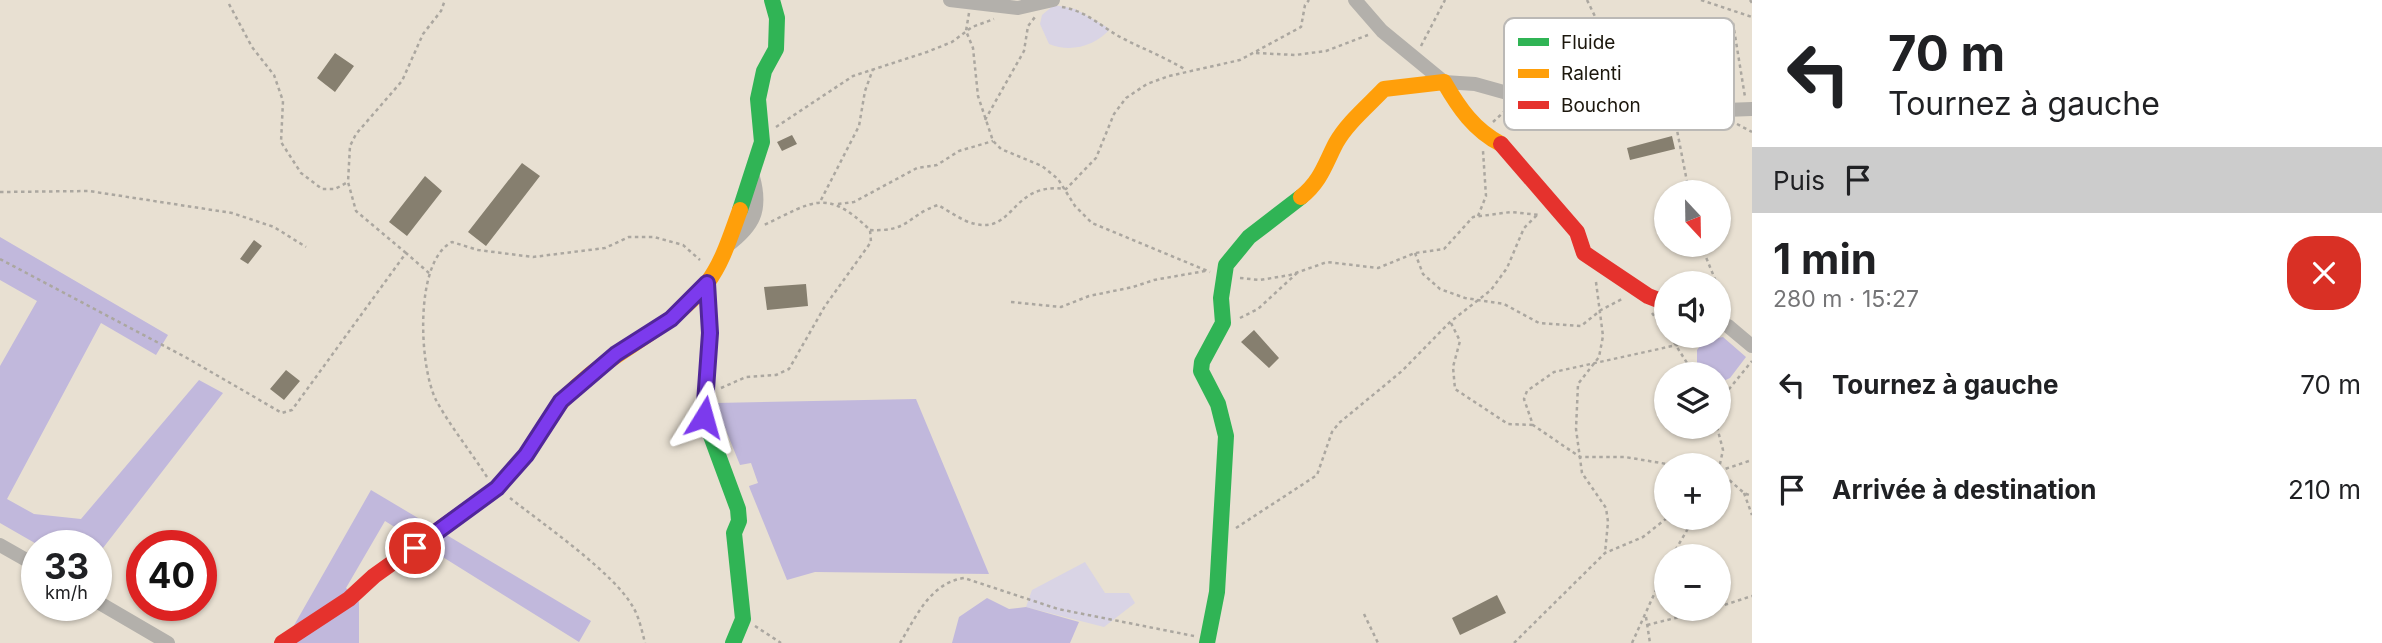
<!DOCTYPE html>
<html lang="fr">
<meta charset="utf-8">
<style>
:root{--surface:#fff;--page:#f6f6f6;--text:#202124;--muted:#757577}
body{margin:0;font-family:Inter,sans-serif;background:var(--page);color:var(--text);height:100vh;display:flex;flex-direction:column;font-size:26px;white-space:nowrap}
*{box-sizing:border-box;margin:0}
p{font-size:23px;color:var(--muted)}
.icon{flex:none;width:38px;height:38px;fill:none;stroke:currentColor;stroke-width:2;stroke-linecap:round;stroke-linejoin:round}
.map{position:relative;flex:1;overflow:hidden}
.side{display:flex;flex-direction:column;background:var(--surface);width:630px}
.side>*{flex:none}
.banner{background:#fff;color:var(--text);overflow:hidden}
.needle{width:46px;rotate:158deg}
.buttons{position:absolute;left:1654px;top:180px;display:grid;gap:14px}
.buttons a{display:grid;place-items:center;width:77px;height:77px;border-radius:50%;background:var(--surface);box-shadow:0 2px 5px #0004;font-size:35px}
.speed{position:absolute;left:21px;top:530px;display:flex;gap:14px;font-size:35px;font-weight:700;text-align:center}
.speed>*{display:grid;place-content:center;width:91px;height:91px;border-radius:50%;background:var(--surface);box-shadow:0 2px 5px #0004;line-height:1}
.speed small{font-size:18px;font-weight:400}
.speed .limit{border:10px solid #d22;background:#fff;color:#111}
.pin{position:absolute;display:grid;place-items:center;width:60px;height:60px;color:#fff;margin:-30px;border:4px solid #fff;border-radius:50%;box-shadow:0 2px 7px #0007}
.me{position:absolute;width:77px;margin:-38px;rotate:8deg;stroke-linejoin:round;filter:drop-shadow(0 0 5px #0008)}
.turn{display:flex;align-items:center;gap:24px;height:147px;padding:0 21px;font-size:32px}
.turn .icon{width:91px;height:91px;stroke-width:2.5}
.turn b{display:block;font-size:49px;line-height:60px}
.then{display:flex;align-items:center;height:66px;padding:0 21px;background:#0003;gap:14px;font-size:26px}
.round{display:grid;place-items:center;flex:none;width:74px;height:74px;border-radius:28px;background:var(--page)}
.head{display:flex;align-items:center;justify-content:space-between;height:119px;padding:0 21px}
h1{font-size:42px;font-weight:700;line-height:52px}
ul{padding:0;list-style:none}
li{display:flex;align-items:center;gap:21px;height:105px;padding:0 21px}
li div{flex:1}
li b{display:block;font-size:26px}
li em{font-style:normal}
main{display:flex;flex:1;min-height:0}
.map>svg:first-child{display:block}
</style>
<main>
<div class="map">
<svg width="1752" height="643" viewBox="0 0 1752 643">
<rect width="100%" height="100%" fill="#e8e0d2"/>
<!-- green -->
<path fill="#d9d4e5" d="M1054,5L1075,9L1110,29C1095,46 1071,53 1049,44L1040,24L1042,15Z
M1085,562L1105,593H1129L1135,603L1104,627L1026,607L1032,590Z"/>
<!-- forest -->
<path fill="#c1b8dc" d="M0,237L168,335L156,355L101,323L7,499L34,514L81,519L199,380L223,393L96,557V546H40L0,523V366L37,301L0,280Z
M1723,337L1746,357L1730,378L1719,383L1718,374L1697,373V350L1704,341Z
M916,399L989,574L815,572L787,580L750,489L749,486L758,483L751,463L740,465L715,403Z
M371,490L591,621L579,642L385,521L346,588L359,602V643H284Z
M987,598L1009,609L1026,607L1079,622L1070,643H952L959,617Z"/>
<!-- building -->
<path fill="#867f6f" d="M335,53L354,66L335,92L317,78Z
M792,135L797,144L782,151L777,142Z
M1672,136L1675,149L1630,160L1627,148Z
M522,163L540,176L486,246L468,232Z
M425,176L442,191L407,236L389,222Z
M254,240L262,246L248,264L240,259Z
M806,284L808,306L767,310L764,287Z
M1254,330L1279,358L1269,368L1241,342Z
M286,370L300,381L284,400L270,389Z
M1497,595L1506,613L1460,635L1452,618Z"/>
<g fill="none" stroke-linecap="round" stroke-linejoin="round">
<!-- path -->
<path stroke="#aba7a0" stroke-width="2.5" stroke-dasharray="3.5 3.5" stroke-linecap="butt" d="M1587,0L1630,88
M1701,0L1752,17
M1750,0L1752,3
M229,4L252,47L274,75L283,101L281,142L301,173L322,189H335L348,182
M1062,7C1088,11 1103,29 1126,40C1146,50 1166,58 1186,70
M969,13L966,31L973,48L978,96L993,141L1001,149L1042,166L1058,179L1075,206L1092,223L1210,272
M1733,23L1745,97
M1421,46L1445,0
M1256,53L1295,55L1326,51L1368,35
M985,120L1024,51L1028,26L1035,17
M1493,122L1508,108
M1737,124L1752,132
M1676,125L1689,192
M776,127L853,76L927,52L952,42L972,27L994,19
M0,192L89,191L232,213L274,227L306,247
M821,200L859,126L865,91L873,69
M838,204L854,202L917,168L937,165L959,151L993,141
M1478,216L1486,196L1483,151
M870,230C910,232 906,216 938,205C947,210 957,217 966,221C1016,241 1007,181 1066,189L1096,158L1114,114L1126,98L1147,84L1169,76L1240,60L1301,27L1305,5L1309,0
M1701,245L1717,284
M406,253L356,211L348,182L350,146L356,134L402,81L423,34L441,11L445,0
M1415,253L1423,274L1440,289L1465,298L1504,304L1539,323L1581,326L1601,310L1624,298
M0,259L187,358L282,413L292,410L406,253L429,273
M1240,278L1260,280L1290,275L1327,262L1378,268L1415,253L1444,249L1473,217L1511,212L1540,215
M1596,282L1603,336L1599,357L1578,384L1576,429L1582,473L1606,508L1608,522L1605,553
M1718,288L1721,309
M1011,302L1061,307L1089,296L1133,287L1154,280L1205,271
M1652,313L1666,332
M1240,318L1258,309L1297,273
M1451,323L1460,341L1453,367L1455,389L1508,424L1533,425
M1670,336L1694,374
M721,388L746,377L776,375L789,369L825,306L871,242L870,230C826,187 813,202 764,225
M1718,415L1725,394L1752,361
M1717,427L1723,450L1718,473
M1679,466L1625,457H1580L1533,425L1524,399L1527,391L1554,372L1677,345L1686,336
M1719,471L1744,493L1752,496
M1719,471L1752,460
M487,477C471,452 450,426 436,400C419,366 414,261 452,242L478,250L533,257L605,248L629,237H654L683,245L700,260
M1744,493L1752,515
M510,498C543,524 614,573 633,607C639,617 642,631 645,643
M1236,528L1317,475L1332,432L1339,423L1402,371L1450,322L1491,290L1507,268L1524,228L1539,213
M1672,556L1694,518
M1718,607L1752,596
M1364,614L1378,643
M1646,617L1650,643
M1647,625L1712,609
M755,626L781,643
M900,643C916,617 930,583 964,578L1058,609L1194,636
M1514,643L1605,553L1643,537L1667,518
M1632,643L1666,568"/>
<!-- street -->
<path stroke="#b3b0ab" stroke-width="14" d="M950,0L1018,8L1053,0
M1355,0L1382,31L1444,82L1475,84L1518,96L1594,94L1672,112L1752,109
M727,246C754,226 762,210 753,177
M1718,322L1728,326L1752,346
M0,545L37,566
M96,601L168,643"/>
<!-- fast -->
<path stroke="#30b455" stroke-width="16" d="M740,210L762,142L758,99L764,71L776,49L777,18L772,0
M707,283L710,333L704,417L738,509L739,521L734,533L743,619L733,643
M1207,643L1217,592L1226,436L1218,404L1201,371L1202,362L1223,323L1221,298L1226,265L1249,237L1301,197"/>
<!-- slow -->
<path stroke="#ff9f0a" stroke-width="16" d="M1301,197C1321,181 1325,164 1336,143C1347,123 1369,105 1384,89L1444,82C1459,108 1474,130 1501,144
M552,415C590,357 665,338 707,283C723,262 731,234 740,210"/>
<!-- jam -->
<path stroke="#e5322d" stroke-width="16" d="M1501,144L1577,232L1584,253L1648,296L1666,303
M282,643L349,599L374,576L497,488L526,455L552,415"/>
</g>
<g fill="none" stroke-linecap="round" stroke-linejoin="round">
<defs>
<path id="route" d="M415,548L497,488L526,455L561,401L616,354L671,319L707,283L710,333L704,417"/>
</defs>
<!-- route casing -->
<use href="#route" stroke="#51269a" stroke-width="18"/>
<!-- route -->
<use href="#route" stroke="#7c3aed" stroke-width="12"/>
</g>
<!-- legend -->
<rect x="1504" y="18" width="230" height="112" rx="10" fill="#fff" stroke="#bbb9b6" stroke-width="2"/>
<rect x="1518" y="38" width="31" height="8" fill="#30b455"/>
<rect x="1518" y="69" width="31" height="9" fill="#ff9f0a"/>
<rect x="1518" y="101" width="31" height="8" fill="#e5322d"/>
<g font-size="19" fill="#1c170d">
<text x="1561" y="49">Fluide</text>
<text x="1561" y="80">Ralenti</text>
<text x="1561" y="112">Bouchon</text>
</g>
</svg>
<div class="buttons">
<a><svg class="needle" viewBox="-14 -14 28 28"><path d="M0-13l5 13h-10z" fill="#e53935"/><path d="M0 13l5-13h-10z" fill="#757577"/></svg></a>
<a><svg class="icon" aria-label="sound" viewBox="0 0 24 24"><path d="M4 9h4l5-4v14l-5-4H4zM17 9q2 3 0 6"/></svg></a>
<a><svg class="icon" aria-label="layers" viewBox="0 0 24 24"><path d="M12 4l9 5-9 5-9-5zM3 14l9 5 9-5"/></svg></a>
<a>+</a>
<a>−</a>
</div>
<div class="speed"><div>33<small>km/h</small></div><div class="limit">40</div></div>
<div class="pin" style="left:415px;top:548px;background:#d93025"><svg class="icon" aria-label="arrive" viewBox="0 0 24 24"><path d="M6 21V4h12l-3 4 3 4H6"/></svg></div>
<svg class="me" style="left:704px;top:417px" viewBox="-20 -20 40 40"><path d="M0-17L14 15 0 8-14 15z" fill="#7c3aed" stroke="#fff" stroke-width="4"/></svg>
</div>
<section class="side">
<div class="banner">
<div class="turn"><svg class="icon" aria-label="left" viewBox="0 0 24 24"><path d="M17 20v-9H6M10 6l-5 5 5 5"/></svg><div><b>70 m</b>Tournez à gauche</div></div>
<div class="then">Puis<svg class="icon" aria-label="arrive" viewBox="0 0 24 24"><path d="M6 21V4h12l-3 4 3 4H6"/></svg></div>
</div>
<div class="head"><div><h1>1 min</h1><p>280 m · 15:27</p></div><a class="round" style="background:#d93025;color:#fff"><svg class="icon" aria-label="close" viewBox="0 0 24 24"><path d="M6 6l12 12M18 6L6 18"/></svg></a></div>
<ul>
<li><svg class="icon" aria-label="left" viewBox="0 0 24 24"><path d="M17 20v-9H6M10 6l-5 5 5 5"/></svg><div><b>Tournez à gauche</b></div><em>70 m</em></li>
<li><svg class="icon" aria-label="arrive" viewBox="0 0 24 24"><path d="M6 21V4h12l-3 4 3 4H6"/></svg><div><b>Arrivée à destination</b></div><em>210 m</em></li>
</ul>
</section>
</main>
